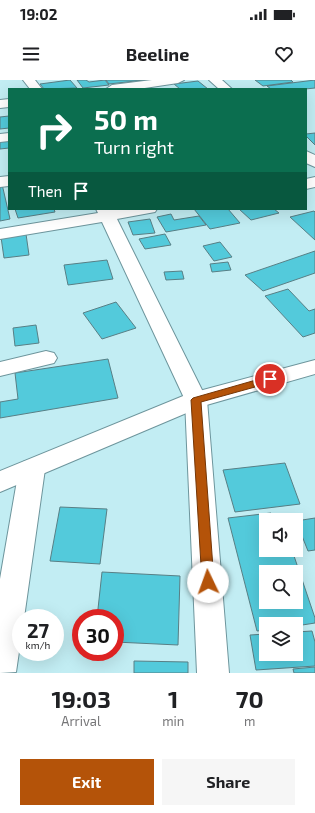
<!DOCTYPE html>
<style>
:root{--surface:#fff;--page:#f6f6f6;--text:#202124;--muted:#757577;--accent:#b45309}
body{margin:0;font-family:"Exo 2",sans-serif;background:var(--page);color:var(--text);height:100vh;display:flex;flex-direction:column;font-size:15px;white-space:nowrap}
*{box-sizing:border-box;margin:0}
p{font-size:13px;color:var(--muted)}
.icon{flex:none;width:22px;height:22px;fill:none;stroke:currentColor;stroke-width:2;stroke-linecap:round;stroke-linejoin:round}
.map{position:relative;height:593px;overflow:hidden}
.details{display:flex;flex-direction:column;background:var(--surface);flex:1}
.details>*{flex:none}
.hud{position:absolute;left:8px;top:8px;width:299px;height:122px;border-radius:0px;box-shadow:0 4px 16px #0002;background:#0b6e4f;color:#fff;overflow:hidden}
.controls{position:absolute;left:259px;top:433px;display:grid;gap:8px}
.controls a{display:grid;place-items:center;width:44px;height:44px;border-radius:0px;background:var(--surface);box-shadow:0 4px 16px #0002;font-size:20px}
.speed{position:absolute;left:12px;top:529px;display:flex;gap:8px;font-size:20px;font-weight:700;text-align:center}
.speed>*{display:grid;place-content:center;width:52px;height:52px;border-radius:50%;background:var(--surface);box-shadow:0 4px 16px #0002;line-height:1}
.speed small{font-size:10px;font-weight:400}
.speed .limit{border:6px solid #d22;background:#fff;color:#111}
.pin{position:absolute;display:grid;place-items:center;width:34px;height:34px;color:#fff;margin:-17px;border:2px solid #fff;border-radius:50%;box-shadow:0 1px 4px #0007}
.me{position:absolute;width:44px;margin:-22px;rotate:357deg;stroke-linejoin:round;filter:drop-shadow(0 0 3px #0008)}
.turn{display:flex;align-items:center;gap:14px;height:84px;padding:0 20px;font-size:18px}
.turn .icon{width:52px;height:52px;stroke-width:2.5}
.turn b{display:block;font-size:28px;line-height:34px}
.then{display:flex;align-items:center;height:38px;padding:0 20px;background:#0003;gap:8px;font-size:15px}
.eta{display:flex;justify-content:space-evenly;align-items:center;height:68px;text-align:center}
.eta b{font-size:24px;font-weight:700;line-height:28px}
.primary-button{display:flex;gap:8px;margin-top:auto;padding:8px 20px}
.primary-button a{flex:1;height:46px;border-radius:0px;background:var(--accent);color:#fff;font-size:16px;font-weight:700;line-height:46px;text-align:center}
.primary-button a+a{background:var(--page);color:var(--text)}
.status{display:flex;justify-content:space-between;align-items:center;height:28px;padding:0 20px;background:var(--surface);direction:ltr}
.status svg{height:11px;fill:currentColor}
header{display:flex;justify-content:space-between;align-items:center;height:52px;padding:0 20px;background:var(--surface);font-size:18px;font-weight:700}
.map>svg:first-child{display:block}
</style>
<div class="status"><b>19:02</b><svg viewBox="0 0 49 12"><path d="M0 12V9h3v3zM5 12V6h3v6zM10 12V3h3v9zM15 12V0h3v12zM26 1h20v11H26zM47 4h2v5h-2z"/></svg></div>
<header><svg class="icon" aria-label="menu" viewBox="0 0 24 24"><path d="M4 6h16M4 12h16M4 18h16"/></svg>Beeline<svg class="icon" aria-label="heart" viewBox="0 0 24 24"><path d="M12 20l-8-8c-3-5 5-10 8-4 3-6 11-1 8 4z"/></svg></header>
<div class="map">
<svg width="315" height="593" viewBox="0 0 315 593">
<rect width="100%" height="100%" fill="#c2edf3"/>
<!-- building -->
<path fill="#53cadb" stroke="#587f85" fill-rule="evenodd" d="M70,0L77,8L44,9L40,4Z
M77,0H86L89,2L105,0L109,5L83,8Z
M106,0H144L109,4Z
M255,0H291L293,2L263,6Z
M315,0V8L305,9H271L267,6Z
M198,1L208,9H180L174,4Z
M9,36V48L0,49V37Z
M315,53V65L306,56V54Z
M9,58V68L0,69V59Z
M0,104H2L10,139L0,141Z
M15,129H54L55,132L18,138Z
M194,129H228L240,143L210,149Z
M239,129H274L279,133L251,140Z
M314,131L315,132V160L290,137Z
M171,134L174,140L199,136L206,145L166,152L157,137Z
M150,139L155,153L133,155L128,142Z
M26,154L29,175L4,178L1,157Z
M165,154L171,165L145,169L139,159Z
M220,162L232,177L214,181L203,166Z
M315,171V193L263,211L245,195Z
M107,180L113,199L68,205L64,185Z
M228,182L231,190L212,192L210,184Z
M182,191L184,199L166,200L164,192Z
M288,209L309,231L315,229V253L303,257L265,216Z
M116,222L136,248L102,259L83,233Z
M36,245L39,263L15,266L13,248Z
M108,279L118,318L0,338V322L18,319L15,293Z
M285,383L300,424L235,432L223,390Z
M60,427L107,429L100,484L50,481Z
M271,433L273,440H266V470H292L315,538V543L296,546V544H266V550L257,551L228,438ZM266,492H296V522H266Z
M315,438V470L308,471L296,441Z
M102,492L180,496L178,565L115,562V538H97Z
M312,551L315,562V586L256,590L250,555L266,554V574H296V552Z
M134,581L188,582V593H134Z
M315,587V593H294L293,589Z"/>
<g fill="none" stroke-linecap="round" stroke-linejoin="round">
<defs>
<path id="minor" d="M23,0H35L42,9H30Z
M152,0H184L178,3L138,9H106L112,5Z
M9,19V27L0,28V20Z
M9,53V61L0,62V54Z
M9,96V106L0,107V97Z
M315,97V107L306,109V99Z
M96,129H157L155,132L117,139L207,320L229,593H197L185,320L102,142L0,159V149L98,133Z
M46,271L54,273L57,278L54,283L0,296V282Z
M32,379L41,382L45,389L24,538H21V558L16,592L0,593V499L19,389L23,382Z"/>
<path id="tertiary" d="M209,0H222L232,9H219Z
M306,71L315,75V87L306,83Z
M315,280V294L203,326L0,412V391L188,314Z"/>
</defs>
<!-- minor casing -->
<use href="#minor" stroke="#6d959c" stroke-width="2"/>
<!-- tertiary casing -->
<use href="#tertiary" stroke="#6d959c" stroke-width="2"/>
<!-- minor -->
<use href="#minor" fill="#fff" fill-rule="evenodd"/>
<!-- tertiary -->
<use href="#tertiary" fill="#fff" fill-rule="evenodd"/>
</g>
<!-- route -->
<path fill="#b45309" stroke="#753606" d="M270,296L274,299L273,302L201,322L214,502L212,506L208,508L203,506L202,502L191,320L193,318Z"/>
</svg>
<div class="controls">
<a><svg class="icon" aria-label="sound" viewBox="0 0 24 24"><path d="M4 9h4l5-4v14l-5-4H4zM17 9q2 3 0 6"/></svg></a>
<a><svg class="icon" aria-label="search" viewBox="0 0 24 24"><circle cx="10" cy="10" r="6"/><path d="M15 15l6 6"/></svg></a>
<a><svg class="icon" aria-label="layers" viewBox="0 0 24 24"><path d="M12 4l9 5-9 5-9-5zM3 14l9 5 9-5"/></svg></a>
</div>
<div class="speed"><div>27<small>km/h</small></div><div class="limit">30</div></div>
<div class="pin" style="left:270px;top:299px;background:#d93025"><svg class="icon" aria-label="arrive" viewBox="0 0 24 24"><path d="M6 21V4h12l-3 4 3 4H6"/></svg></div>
<svg class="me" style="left:208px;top:502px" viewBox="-20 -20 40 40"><circle r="19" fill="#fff"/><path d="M0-13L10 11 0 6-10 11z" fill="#b45309"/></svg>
<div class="hud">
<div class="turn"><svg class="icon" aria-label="right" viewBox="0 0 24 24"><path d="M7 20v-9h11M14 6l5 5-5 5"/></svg><div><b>50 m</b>Turn right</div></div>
<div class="then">Then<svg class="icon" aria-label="arrive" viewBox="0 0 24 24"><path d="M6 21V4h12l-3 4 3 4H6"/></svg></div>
</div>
</div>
<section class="details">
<div class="eta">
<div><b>19:03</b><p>Arrival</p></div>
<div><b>1</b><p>min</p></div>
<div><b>70</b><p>m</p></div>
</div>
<div class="primary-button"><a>Exit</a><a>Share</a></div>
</section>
